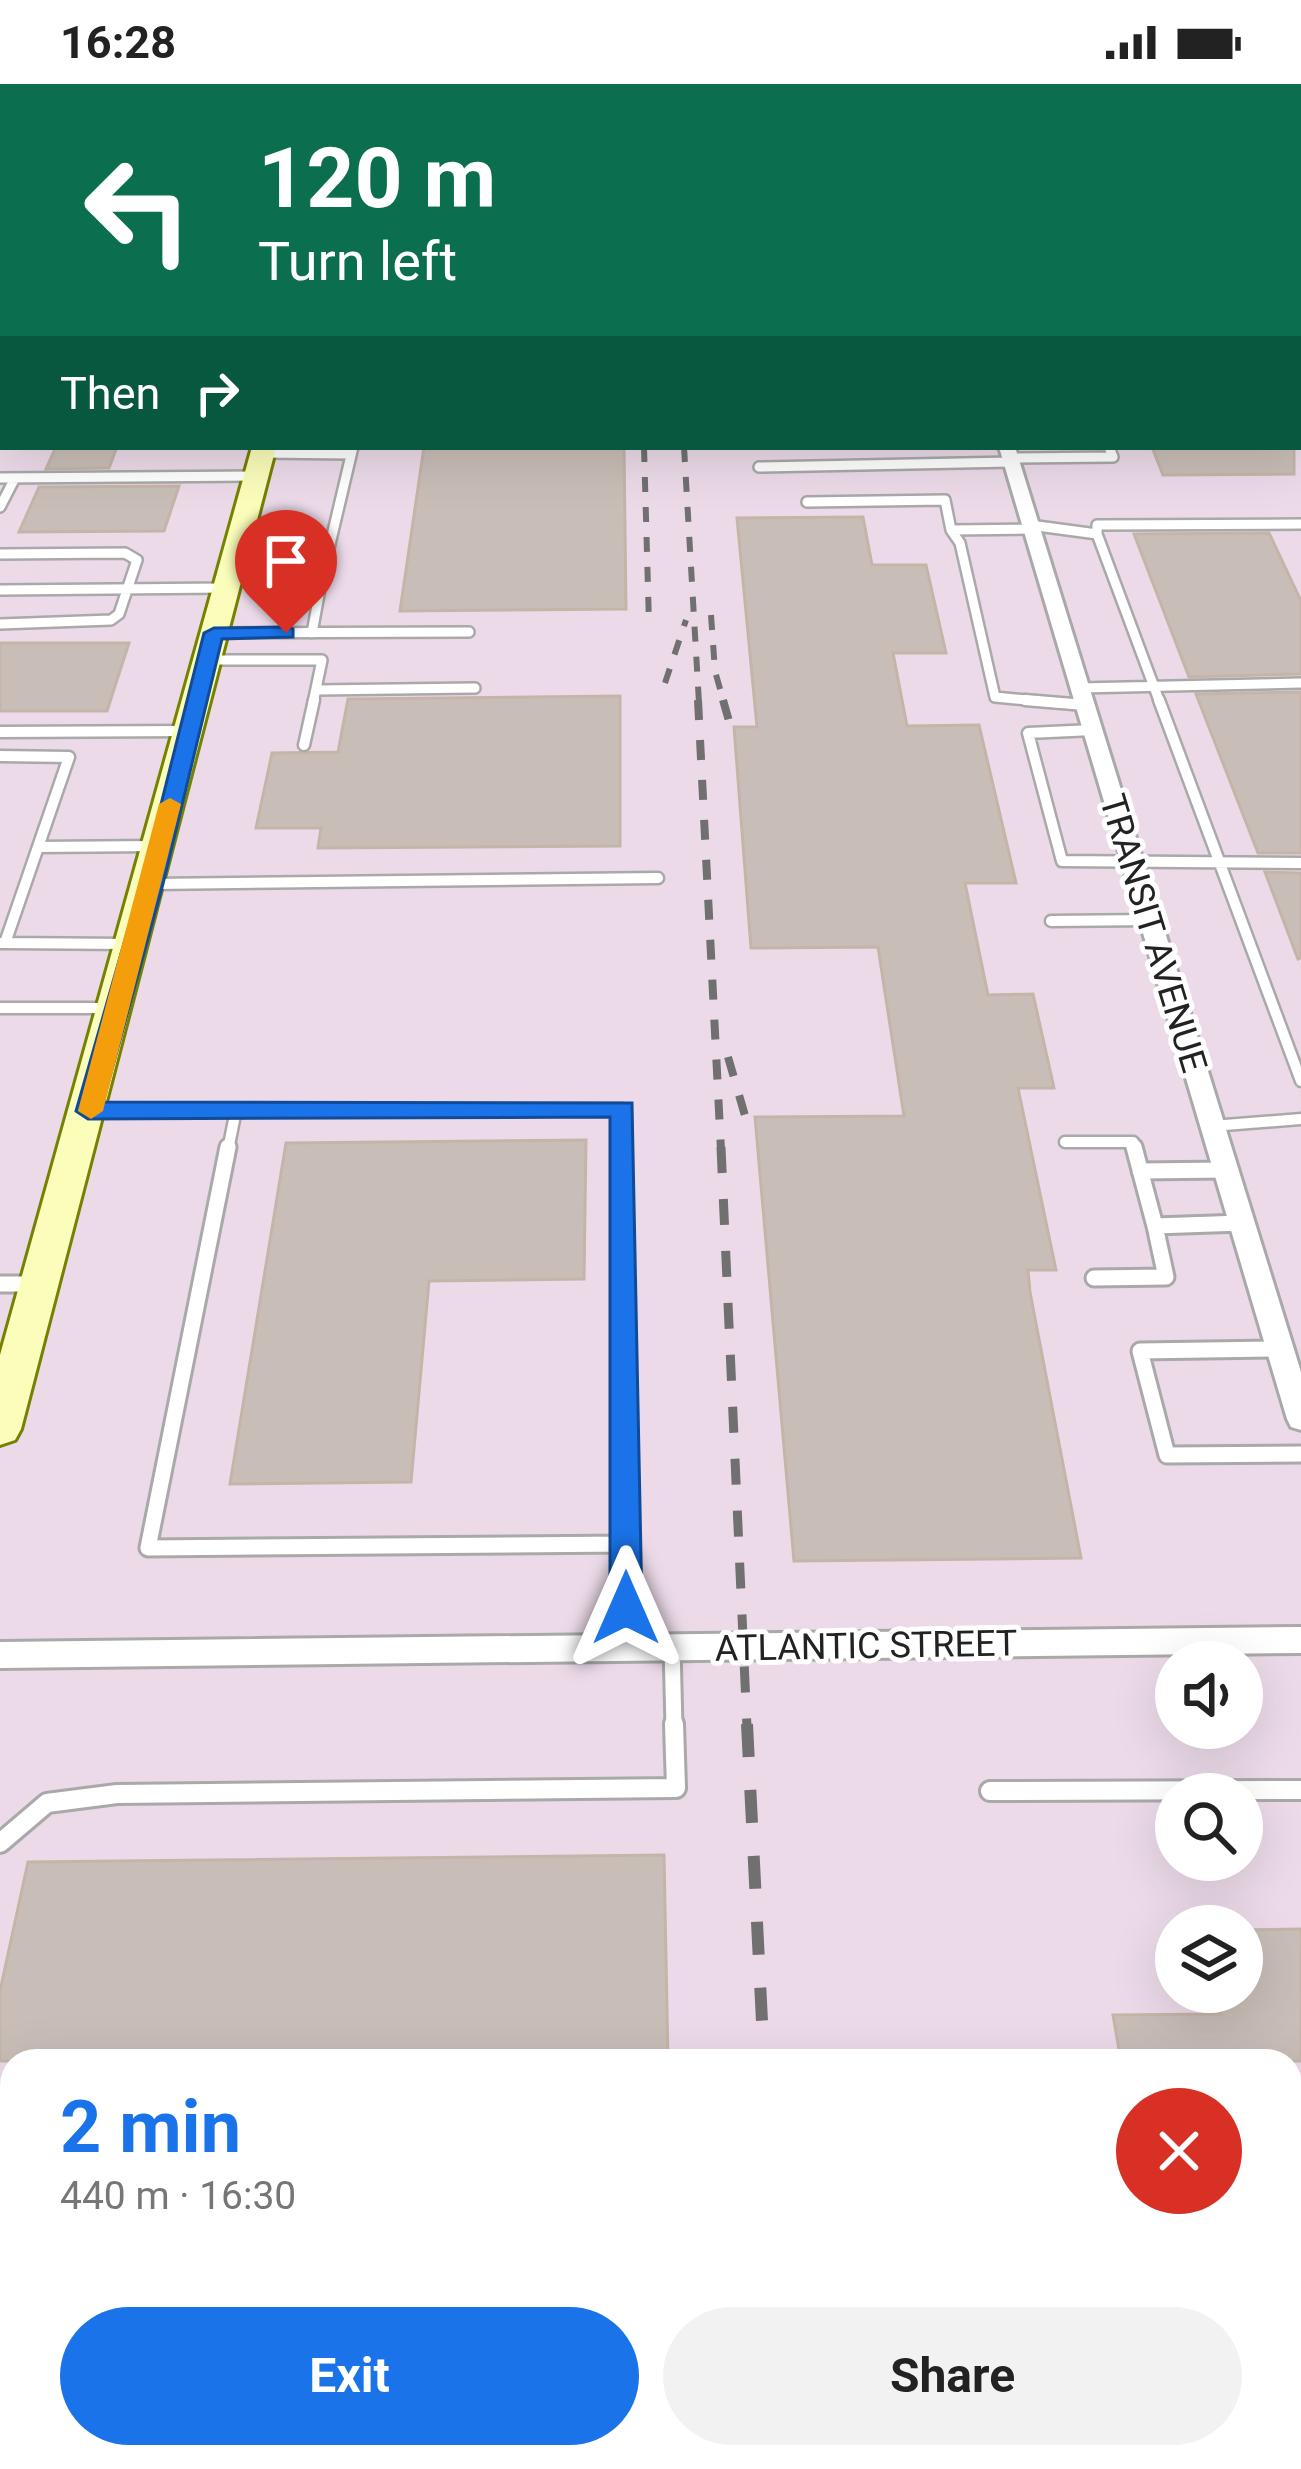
<!DOCTYPE html>
<meta charset="utf-8">
<style>
:root{--surface:#fff;--page:#f2f2f2;--text:#222;--muted:#767676;--accent:#1a73e8}
body{margin:0;font-family:Roboto,sans-serif;background:var(--page);color:var(--text);height:100vh;display:flex;flex-direction:column;font-size:45px;white-space:nowrap}
*{box-sizing:border-box;margin:0}
p{font-size:39px;color:var(--muted)}
.icon{flex:none;width:66px;height:66px;fill:none;stroke:currentColor;stroke-width:2;stroke-linecap:round;stroke-linejoin:round}
.map{position:relative;flex:1;overflow:hidden}
.details{position:absolute;left:0px;top:1965px;width:1302px;height:420px;display:flex;flex-direction:column;background:var(--surface);border-radius:36px 36px 0 0;box-shadow:0 12px 48px #0002}
.details>*{flex:none}
.hud{position:absolute;left:0px;top:0px;width:1302px;height:366px;box-shadow:0 12px 48px #0002;background:#0b6e4f;color:#fff;overflow:hidden}
.buttons{position:absolute;left:1155px;top:1557px;display:grid;gap:24px}
.buttons a{display:grid;place-items:center;width:108px;height:108px;border-radius:50%;background:var(--surface);box-shadow:0 12px 48px #0002;font-size:60px}
.pin{position:absolute;display:grid;place-items:center;width:102px;height:102px;color:#fff;margin:-123px -51px;border-radius:50% 50% 50% 0;rotate:-45deg;box-shadow:0 0 12px #0007}
.pin .icon{rotate:45deg}
.me{position:absolute;width:132px;margin:-66px;rotate:0deg;stroke-linejoin:round;filter:drop-shadow(0 0 9px #0008)}
.turn{display:flex;align-items:center;gap:42px;height:252px;padding:0 60px;font-size:54px}
.turn .icon{width:156px;height:156px;stroke-width:2.5}
.turn b{display:block;font-size:84px;line-height:102px}
.then{display:flex;align-items:center;height:114px;padding:0 60px;background:#0003;gap:24px;font-size:45px}
.round{display:grid;place-items:center;flex:none;width:126px;height:126px;border-radius:63px;background:var(--page)}
.summary{display:flex;align-items:center;justify-content:space-between;height:204px;padding:0 60px}
h1{font-size:72px;font-weight:700;line-height:90px;color:var(--accent)}
.action{display:flex;gap:24px;margin-top:auto;padding:24px 60px}
.action a{flex:1;height:138px;border-radius:72px;background:var(--accent);color:#fff;font-size:48px;font-weight:700;line-height:138px;text-align:center}
.action a+a{background:var(--page);color:var(--text)}
.status{display:flex;justify-content:space-between;align-items:center;height:84px;padding:0 60px;background:var(--surface);direction:ltr}
.status svg{height:33px;fill:currentColor}
.map>svg:first-child{display:block}
</style>
<div class="status"><b>16:28</b><svg viewBox="0 0 49 12"><path d="M0 12V9h3v3zM5 12V6h3v6zM10 12V3h3v9zM15 12V0h3v12zM26 1h20v11H26zM47 4h2v5h-2z"/></svg></div>
<div class="map">
<svg width="1301" height="2385" viewBox="0 0 1301 2385">
<rect width="100%" height="100%" fill="#f2efe8"/>
<!-- industrial -->
<path fill="#ecdae9" fill-rule="evenodd" d="M0,0H1301V2385H0ZM3,3H1299V363H3ZM1176,1578H1242V1644H1176ZM1176,1710H1242V1776H1176ZM1176,1842H1242V1908H1176ZM12,1977H1290V2373H12Z"/>
<!-- building -->
<path fill="#c8beb7" stroke="#c5b5a9" stroke-width="3" d="M56,363H117L109,384L46,385Z
M424,363H624L626,525L400,527Z
M1152,363H1294V390L1163,391Z
M179,402L164,447L19,448L39,403Z
M863,433L872,481H926L946,569H893L907,642L979,641L1016,799H965L988,911L1033,910L1054,1004H1018L1056,1186H1028L1030,1208L1081,1474L794,1477L755,1033L904,1032L878,863L751,864L734,643H757L737,434Z
M1269,449L1301,517V590L1189,593L1134,450Z
M0,559H129L107,627H0Z
M1301,608V769H1258L1196,610Z
M620,612V762L318,764L321,744H256L272,669L338,668L348,615Z
M1265,788L1301,789V874L1298,875Z
M586,1056L584,1195L429,1197L411,1398L230,1400L286,1059Z
M664,1771L668,1977H0V1907L28,1778Z
M1301,1845V1977H1121L1113,1931L1221,1930L1217,1908H1242V1846Z"/>
<g fill="none" stroke-linecap="round" stroke-linejoin="round">
<defs>
<path id="lane-far4" d="M190,0L217,3
M490,0L517,3
M80,3L84,0"/>
<path id="lane-far3" d="M263,369L351,370
M1010,374L1113,373L1109,363
M759,383L1011,378
M0,394L256,392
M807,418L945,416L951,446L960,459L995,613L1059,619
M0,423L15,394
M1030,441L1097,450L1160,619
M951,446L1031,445
M1097,450V441L1301,440
M0,470L125,469L137,476L119,530L111,536L0,540
M228,496L322,494L353,363
M0,506L225,504
M213,549L469,548
M312,549L322,494
M206,576H322L313,619
M1080,604L1301,599
M316,606L475,604"/>
<path id="lane-far2" d="M1025,616L1085,621
M1159,616L1301,997
M1093,646L1028,649L1062,777L1301,779
M0,648L187,647
M304,661L314,616
M0,672L69,673L38,763L155,762
M152,800L658,794
M1051,837L1151,836
M0,859H5L38,763
M5,859L130,860
M0,924H112
M89,1026L623,1025V1066
M1212,1042L1301,1035
M1065,1058H1133L1135,1066
M228,1066L236,1026"/>
<path id="lane-far1" d="M228,1063L148,1464L626,1460
M623,1063L627,1566
M1134,1063L1155,1142
M1140,1087L1226,1086
M1094,1194L1166,1193L1155,1142L1242,1139
M0,1200H37
M1279,1265L1140,1267L1167,1371L1301,1370
M672,1563L674,1643"/>
<path id="lane" d="M990,1707L1301,1706
M0,1759L47,1719L117,1710L676,1704L674,1640"/>
<path id="street" d="M1299,80H1301V88H1299Z
M3,87V95L0,96V88Z
M999,363H1015L1301,1288V1346L1291,1343L1287,1335Z
M1301,1543V1569L0,1584V1558Z"/>
<path id="secondary" d="M441,0H460L439,3Z
M252,363H276L21,1345L15,1356L0,1361V1271Z"/>
</defs>
<!-- lane-far4 casing -->
<use href="#lane-far4" stroke="#a9a9a9" stroke-width="9"/>
<!-- lane-far3 casing -->
<use href="#lane-far3" stroke="#a9a9a9" stroke-width="14"/>
<!-- lane-far2 casing -->
<use href="#lane-far2" stroke="#a9a9a9" stroke-width="15"/>
<!-- lane-far1 casing -->
<use href="#lane-far1" stroke="#a9a9a9" stroke-width="21"/>
<!-- lane casing -->
<use href="#lane" stroke="#a9a9a9" stroke-width="24"/>
<!-- street casing -->
<use href="#street" stroke="#a9a9a9" stroke-width="6"/>
<!-- secondary casing -->
<use href="#secondary" stroke="#758100" stroke-width="6"/>
<!-- lane-far4 -->
<use href="#lane-far4" stroke="#fff" stroke-width="6"/>
<!-- lane-far3 -->
<use href="#lane-far3" stroke="#fff" stroke-width="9"/>
<!-- lane-far2 -->
<use href="#lane-far2" stroke="#fff" stroke-width="10"/>
<!-- lane-far1 -->
<use href="#lane-far1" stroke="#fff" stroke-width="15"/>
<!-- lane -->
<use href="#lane" stroke="#fff" stroke-width="18"/>
<!-- street -->
<use href="#street" fill="#fff" fill-rule="evenodd"/>
<!-- secondary -->
<use href="#secondary" fill="#fbfdbb" fill-rule="evenodd"/>
<!-- rail-far3 -->
<path stroke="#707070" stroke-width="6" stroke-dasharray="15 15" stroke-linecap="butt" d="M644,363L649,540
M684,363L699,619
M711,531L715,587L724,619
M665,599L686,536"/>
<!-- rail-far2 -->
<path stroke="#707070" stroke-width="8" stroke-dasharray="20 20" stroke-linecap="butt" d="M698,616L721,1066
M723,616L729,637
M728,973L748,1042"/>
<!-- rail-far1 -->
<path stroke="#707070" stroke-width="9" stroke-dasharray="26 26" stroke-linecap="butt" d="M721,1063L747,1643"/>
<!-- rail -->
<path stroke="#707070" stroke-width="12" stroke-dasharray="33 33" stroke-linecap="butt" d="M747,1640L764,1977
M753,2385L755,2373"/>
</g>
<!-- route -->
<path fill="#1a73e8" stroke="#114b97" stroke-width="3" d="M286,543L293,545V553L222,555L163,800L103,1018L632,1019L642,1524L637,1533L626,1537L615,1533L610,1524V1033L88,1035L76,1027L141,800L204,549L214,544Z"/>
<!-- slow -->
<path fill="#f59e0b" d="M170,714L181,720L103,1027L91,1035L78,1027L159,720Z"/>
<g text-anchor="middle" stroke-width="10" stroke-linejoin="round" paint-order="stroke">
<!-- street labels -->
<g font-size="36" fill="#222" stroke="#fff">
<text transform="translate(1154 849) rotate(73)" y="13">TRANSIT AVENUE</text>
<text transform="translate(866 1561) rotate(-1)" y="13">ATLANTIC STREET</text>
</g>
</g>
</svg>
<div class="buttons">
<a><svg class="icon" aria-label="sound" viewBox="0 0 24 24"><path d="M4 9h4l5-4v14l-5-4H4zM17 9q2 3 0 6"/></svg></a>
<a><svg class="icon" aria-label="search" viewBox="0 0 24 24"><circle cx="10" cy="10" r="6"/><path d="M15 15l6 6"/></svg></a>
<a><svg class="icon" aria-label="layers" viewBox="0 0 24 24"><path d="M12 4l9 5-9 5-9-5zM3 14l9 5 9-5"/></svg></a>
</div>
<div class="pin" style="left:286px;top:549px;background:#d93025"><svg class="icon" aria-label="arrive" viewBox="0 0 24 24"><path d="M6 21V4h12l-3 4 3 4H6"/></svg></div>
<svg class="me" style="left:626px;top:1524px" viewBox="-20 -20 40 40"><path d="M0-17L14 15 0 8-14 15z" fill="#1a73e8" stroke="#fff" stroke-width="4"/></svg>
<div class="hud">
<div class="turn"><svg class="icon" aria-label="left" viewBox="0 0 24 24"><path d="M17 20v-9H6M10 6l-5 5 5 5"/></svg><div><b>120 m</b>Turn left</div></div>
<div class="then">Then<svg class="icon" aria-label="right" viewBox="0 0 24 24"><path d="M7 20v-9h11M14 6l5 5-5 5"/></svg></div>
</div>
<section class="details">
<div class="summary"><div><h1>2 min</h1><p>440 m · 16:30</p></div><a class="round" style="background:#d93025;color:#fff"><svg class="icon" aria-label="close" viewBox="0 0 24 24"><path d="M6 6l12 12M18 6L6 18"/></svg></a></div>
<div class="action"><a>Exit</a><a>Share</a></div>
</section>
</div>
